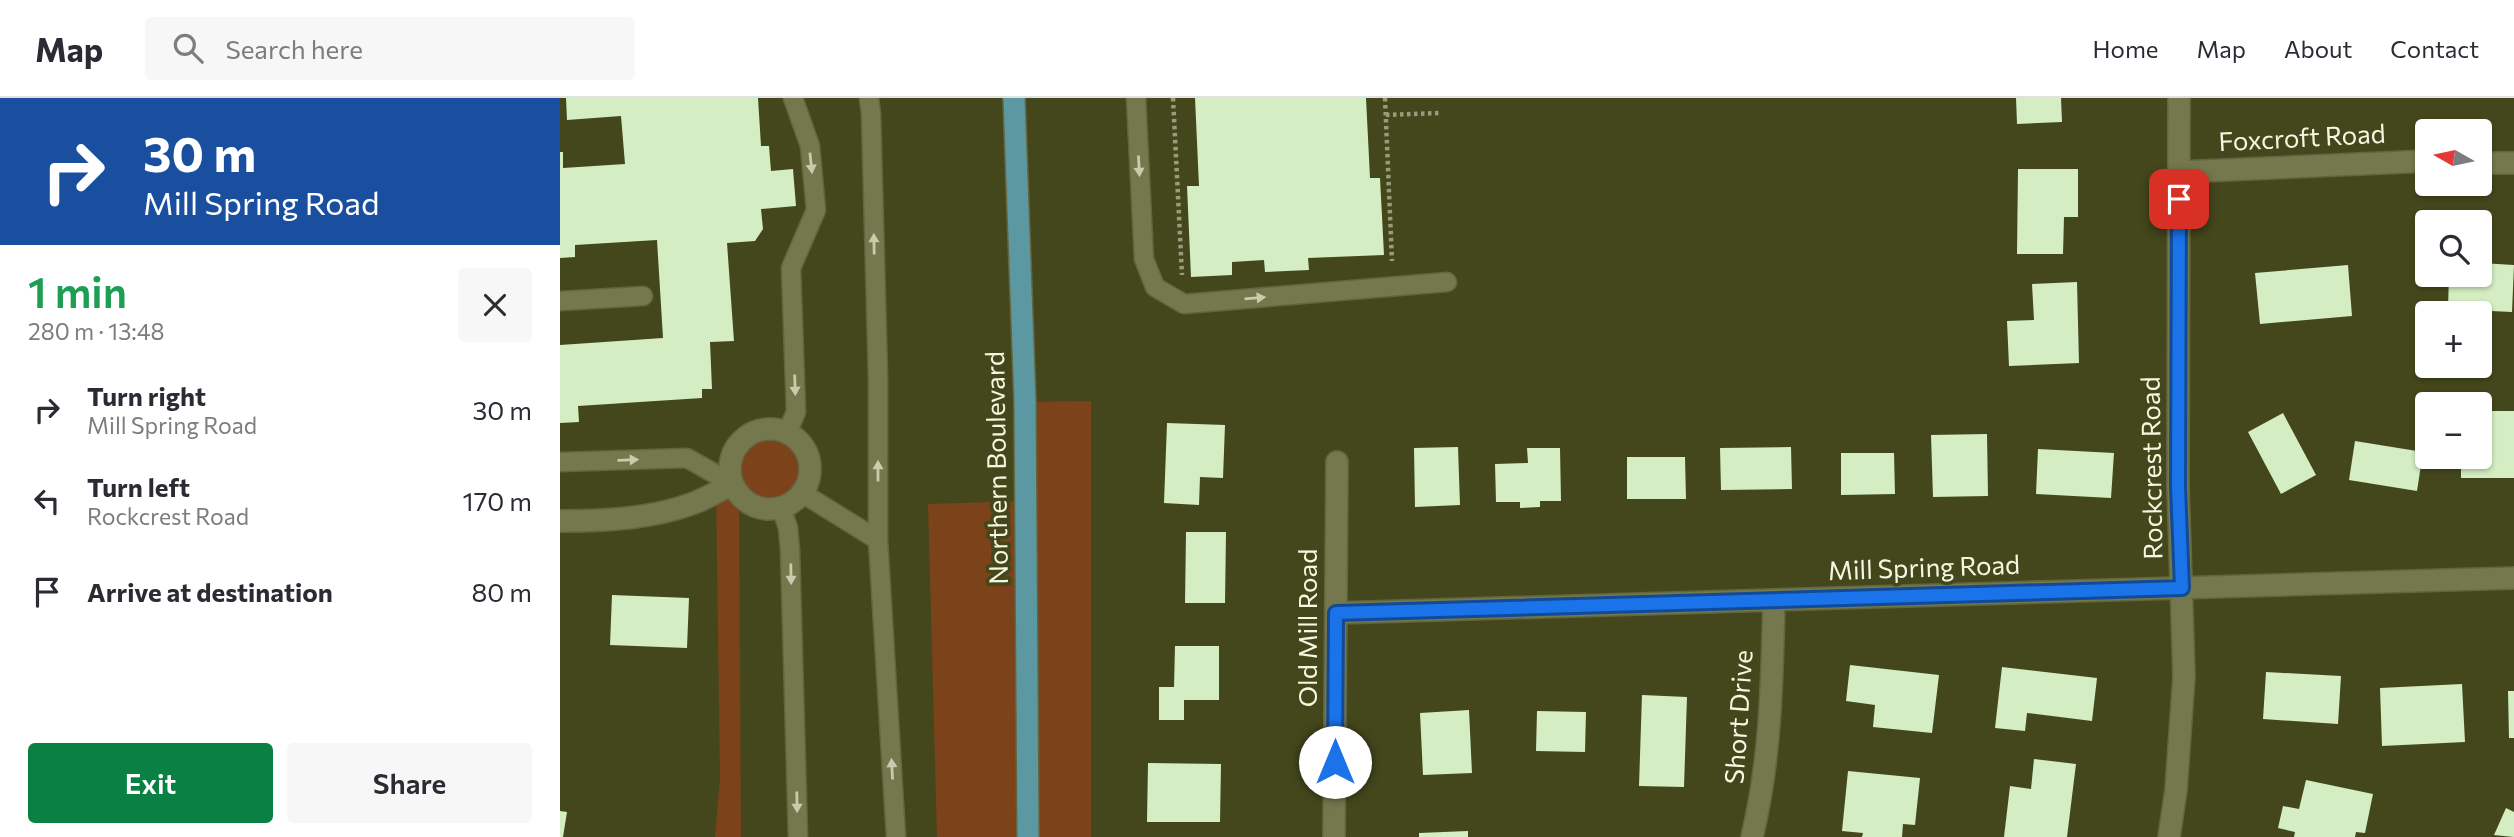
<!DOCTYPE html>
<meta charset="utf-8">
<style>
:root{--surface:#fff;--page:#f7f7f7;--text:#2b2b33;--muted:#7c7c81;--line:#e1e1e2;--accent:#0b8043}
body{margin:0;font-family:Commissioner,sans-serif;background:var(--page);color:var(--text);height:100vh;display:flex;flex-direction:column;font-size:26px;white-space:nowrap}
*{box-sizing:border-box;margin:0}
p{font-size:23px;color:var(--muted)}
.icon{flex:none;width:38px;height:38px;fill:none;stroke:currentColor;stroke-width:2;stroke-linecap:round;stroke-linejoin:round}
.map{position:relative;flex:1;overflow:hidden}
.details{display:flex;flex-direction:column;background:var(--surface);width:560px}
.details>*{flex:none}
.hud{background:#1a4fa0;color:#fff;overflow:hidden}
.needle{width:46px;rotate:279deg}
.controls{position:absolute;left:1855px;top:21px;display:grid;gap:14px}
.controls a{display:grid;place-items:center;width:77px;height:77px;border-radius:7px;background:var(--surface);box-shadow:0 2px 5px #0004;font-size:35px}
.pin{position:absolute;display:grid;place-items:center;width:60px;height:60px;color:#fff;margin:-30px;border-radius:14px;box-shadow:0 4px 10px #0006}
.me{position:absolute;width:77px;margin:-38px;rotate:0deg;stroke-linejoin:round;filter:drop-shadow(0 0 5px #0008)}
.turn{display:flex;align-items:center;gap:24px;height:147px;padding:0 28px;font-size:32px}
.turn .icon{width:91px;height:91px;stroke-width:2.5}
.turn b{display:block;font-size:49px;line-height:60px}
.round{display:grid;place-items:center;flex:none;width:74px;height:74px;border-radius:7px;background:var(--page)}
.head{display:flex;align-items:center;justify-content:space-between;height:119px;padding:0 28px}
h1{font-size:42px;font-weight:600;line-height:52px;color:#1e9e55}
.primary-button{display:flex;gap:14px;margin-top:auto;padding:14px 28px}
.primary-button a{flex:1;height:80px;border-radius:7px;background:var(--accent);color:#fff;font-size:28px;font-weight:600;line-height:80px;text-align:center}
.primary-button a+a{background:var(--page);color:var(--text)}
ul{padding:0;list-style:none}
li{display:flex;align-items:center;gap:21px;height:91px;padding:0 28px}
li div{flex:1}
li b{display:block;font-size:26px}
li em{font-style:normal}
header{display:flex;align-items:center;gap:42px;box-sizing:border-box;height:98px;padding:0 35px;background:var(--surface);border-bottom:2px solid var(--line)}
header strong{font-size:33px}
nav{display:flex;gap:38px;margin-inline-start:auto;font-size:24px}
.search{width:490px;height:63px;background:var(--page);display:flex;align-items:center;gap:18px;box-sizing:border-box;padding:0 24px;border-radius:7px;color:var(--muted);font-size:26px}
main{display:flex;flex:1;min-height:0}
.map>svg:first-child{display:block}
</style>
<header>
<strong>Map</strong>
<div class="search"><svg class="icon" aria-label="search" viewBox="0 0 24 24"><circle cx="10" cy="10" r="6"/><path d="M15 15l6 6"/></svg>Search here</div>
<nav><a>Home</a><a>Map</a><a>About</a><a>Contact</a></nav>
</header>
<main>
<section class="details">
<div class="hud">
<div class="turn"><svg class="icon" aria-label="right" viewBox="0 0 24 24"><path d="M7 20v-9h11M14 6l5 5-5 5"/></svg><div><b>30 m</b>Mill Spring Road</div></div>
</div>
<div class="head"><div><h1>1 min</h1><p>280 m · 13:48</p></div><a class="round"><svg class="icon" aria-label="close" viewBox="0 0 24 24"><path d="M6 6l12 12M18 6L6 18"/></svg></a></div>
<ul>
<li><svg class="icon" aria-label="right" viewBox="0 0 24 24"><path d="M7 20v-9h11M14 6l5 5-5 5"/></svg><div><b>Turn right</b><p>Mill Spring Road</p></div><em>30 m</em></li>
<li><svg class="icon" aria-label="left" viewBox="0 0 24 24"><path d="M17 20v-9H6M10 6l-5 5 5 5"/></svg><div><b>Turn left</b><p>Rockcrest Road</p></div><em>170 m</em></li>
<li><svg class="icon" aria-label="arrive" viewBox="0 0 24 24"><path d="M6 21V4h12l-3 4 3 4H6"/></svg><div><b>Arrive at destination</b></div><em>80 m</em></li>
</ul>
<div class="primary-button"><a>Exit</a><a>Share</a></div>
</section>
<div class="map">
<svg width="1954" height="739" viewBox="0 0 1954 739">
<rect width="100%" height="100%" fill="#44471c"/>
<!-- green -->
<path fill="#7c4219" d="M531,303V739H377L368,406L466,403L465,304Z
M214,331C276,349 246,425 197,409C190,406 184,401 179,397L181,739H155L160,680L156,393L172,383C167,353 185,333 214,331Z"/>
<!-- building -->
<path fill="#d4edc2" d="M6,0H198L201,48H209L211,73L233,71L236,108L201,111L203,131L195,143L167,145L174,243L150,244L152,291H142V300L18,308L19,324L0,325V247L103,240L97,142L15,147V159L0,160V54H3V70L65,66L61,18L7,22Z
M635,0H806L810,80H820L824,157L748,160L749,172L705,174L704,162L672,164V177L631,179L627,88H639Z
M1456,0H1501L1502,24L1457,26Z
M1458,71H1518V119H1504L1503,156H1457Z
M1920,165L1954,167L1952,214L1888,211L1889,177H1920Z
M1788,167L1792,218L1700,226L1695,175Z
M1517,184L1519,265L1449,268L1447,223L1474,222L1472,186Z
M1927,313H1954V380H1901V359H1920V339H1927Z
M1723,315L1756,377L1721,396L1688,334Z
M607,325L665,327L663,380L640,379L639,407L604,405Z
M1427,336L1428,398L1373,399L1371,337Z
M1795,343L1863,354L1857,393L1789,382Z
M898,349L900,407L855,409L854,350Z
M1231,349L1232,391L1161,392L1160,350Z
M967,350H1000L1001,403H980V409L960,410V404H936L935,366L968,365Z
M1478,351L1554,355L1551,400L1476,396Z
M1281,355H1334L1335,396L1281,397Z
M1067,359H1125L1126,401H1067Z
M626,434H666L665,505H625Z
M52,497L129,500L127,550L50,547Z
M615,548H659V602H624V622H599V589H614Z
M1290,567L1379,577L1372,635L1313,629L1315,607L1286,603Z
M1442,569L1537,580L1532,623L1467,615L1465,633L1435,630Z
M1706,574L1781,578L1778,626L1703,621Z
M1902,586L1905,644L1822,648L1820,590Z
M1948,593H1954V640H1949Z
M1082,597L1127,599L1124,689L1079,688Z
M909,612L912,675L863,677L860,615Z
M977,613L1026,614L1025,654L976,653Z
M1474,661L1516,666L1507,739H1444L1450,688L1471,691Z
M588,665L661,666L660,724H587Z
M1288,673L1360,680L1355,727L1343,726L1342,739H1302L1303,735L1282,733Z
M1746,682L1813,696L1805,735L1796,734L1795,739H1734L1735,734L1718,730L1723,708L1739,711Z
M1946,710L1954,714V739L1934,737Z
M0,713L7,714L3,739H0Z
M908,733V739H859V735Z"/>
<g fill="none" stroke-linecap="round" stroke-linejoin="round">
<defs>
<path id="service" d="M309,0L311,16L318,279V442
M576,0L584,161L595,189L624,206L887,184
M0,203L83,198
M227,335L236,314L231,170L256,112L250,48L233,0
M0,364L127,360L173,386
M242,395L318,442L336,739
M221,409L228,430L230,452L238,739"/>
<path id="minor" d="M1920,65H1954
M1619,74L1867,63
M170 371a40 40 0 1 1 80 0a40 40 0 1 1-80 0Z
M0,423C45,423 91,421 134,405C147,400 160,392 173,386
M776,515L1954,480
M774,739L777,364
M1192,739C1211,660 1212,583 1214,502
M1609,739L1616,692L1624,578L1618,389L1619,0"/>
<path id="primary" d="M454,0L465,304L468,739"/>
</defs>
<!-- service casing -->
<use href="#service" stroke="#64653f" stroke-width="21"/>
<!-- minor casing -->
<use href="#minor" stroke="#64653f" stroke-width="24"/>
<!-- primary casing -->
<use href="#primary" stroke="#64653f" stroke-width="24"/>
<!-- path -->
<path stroke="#999b7a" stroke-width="4.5" stroke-dasharray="3.5 3.5" stroke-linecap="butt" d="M613,0L622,177
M825,0L832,163
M826,17L879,15"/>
<!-- service -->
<use href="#service" stroke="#74784c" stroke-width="18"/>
<!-- minor -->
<use href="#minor" stroke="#74784c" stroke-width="21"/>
<!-- primary -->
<use href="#primary" stroke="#5b98a2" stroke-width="21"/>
</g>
<!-- one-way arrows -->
<defs><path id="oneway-solid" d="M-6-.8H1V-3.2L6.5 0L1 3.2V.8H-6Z" transform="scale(1.75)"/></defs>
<g fill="#c8cbac">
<use href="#oneway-solid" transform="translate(251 65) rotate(84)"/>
<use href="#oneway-solid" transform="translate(579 68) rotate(87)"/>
<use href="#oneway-solid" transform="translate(314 146) rotate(-91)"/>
<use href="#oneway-solid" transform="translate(695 200) rotate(-5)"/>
<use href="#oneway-solid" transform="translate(235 287) rotate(88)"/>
<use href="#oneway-solid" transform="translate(68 362) rotate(-2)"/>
<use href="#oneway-solid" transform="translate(318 373) rotate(-90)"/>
<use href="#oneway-solid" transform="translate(231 476) rotate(89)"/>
<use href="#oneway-solid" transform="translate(332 671) rotate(-93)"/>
<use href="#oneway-solid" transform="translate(237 704) rotate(89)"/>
</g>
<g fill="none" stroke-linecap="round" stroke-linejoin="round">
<defs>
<path id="route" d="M775,664L776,515L1622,490L1618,389L1619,101"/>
</defs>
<!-- route casing -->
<use href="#route" stroke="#114b97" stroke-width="18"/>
<!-- route -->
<use href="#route" stroke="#1a73e8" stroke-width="12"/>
</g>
<g text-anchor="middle" stroke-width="7" stroke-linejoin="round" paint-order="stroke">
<!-- street labels -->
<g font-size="26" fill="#f5f7e0" stroke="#44471c">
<text transform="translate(1742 40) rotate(-3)" y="9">Foxcroft Road</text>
<text transform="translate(437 370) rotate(-91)" y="9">Northern Boulevard</text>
<text transform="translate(1592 370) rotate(-91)" y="9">Rockcrest Road</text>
<text transform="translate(1364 470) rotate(-2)" y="9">Mill Spring Road</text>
<text transform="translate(748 530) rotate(-90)" y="9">Old Mill Road</text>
<text transform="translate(1179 619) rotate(-86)" y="9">Short Drive</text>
</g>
</g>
</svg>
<div class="controls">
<a><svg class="needle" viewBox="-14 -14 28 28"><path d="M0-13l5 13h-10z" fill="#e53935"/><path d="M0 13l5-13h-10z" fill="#7c7c81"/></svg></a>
<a><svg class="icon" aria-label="search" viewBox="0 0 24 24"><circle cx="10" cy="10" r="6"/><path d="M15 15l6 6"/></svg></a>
<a>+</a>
<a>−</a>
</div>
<div class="pin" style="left:1619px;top:101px;background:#d93025"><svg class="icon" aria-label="arrive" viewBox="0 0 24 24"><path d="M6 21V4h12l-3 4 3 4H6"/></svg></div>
<svg class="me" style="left:775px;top:664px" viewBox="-20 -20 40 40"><circle r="19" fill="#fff"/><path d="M0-13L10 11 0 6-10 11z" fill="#1a73e8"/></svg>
</div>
</main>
